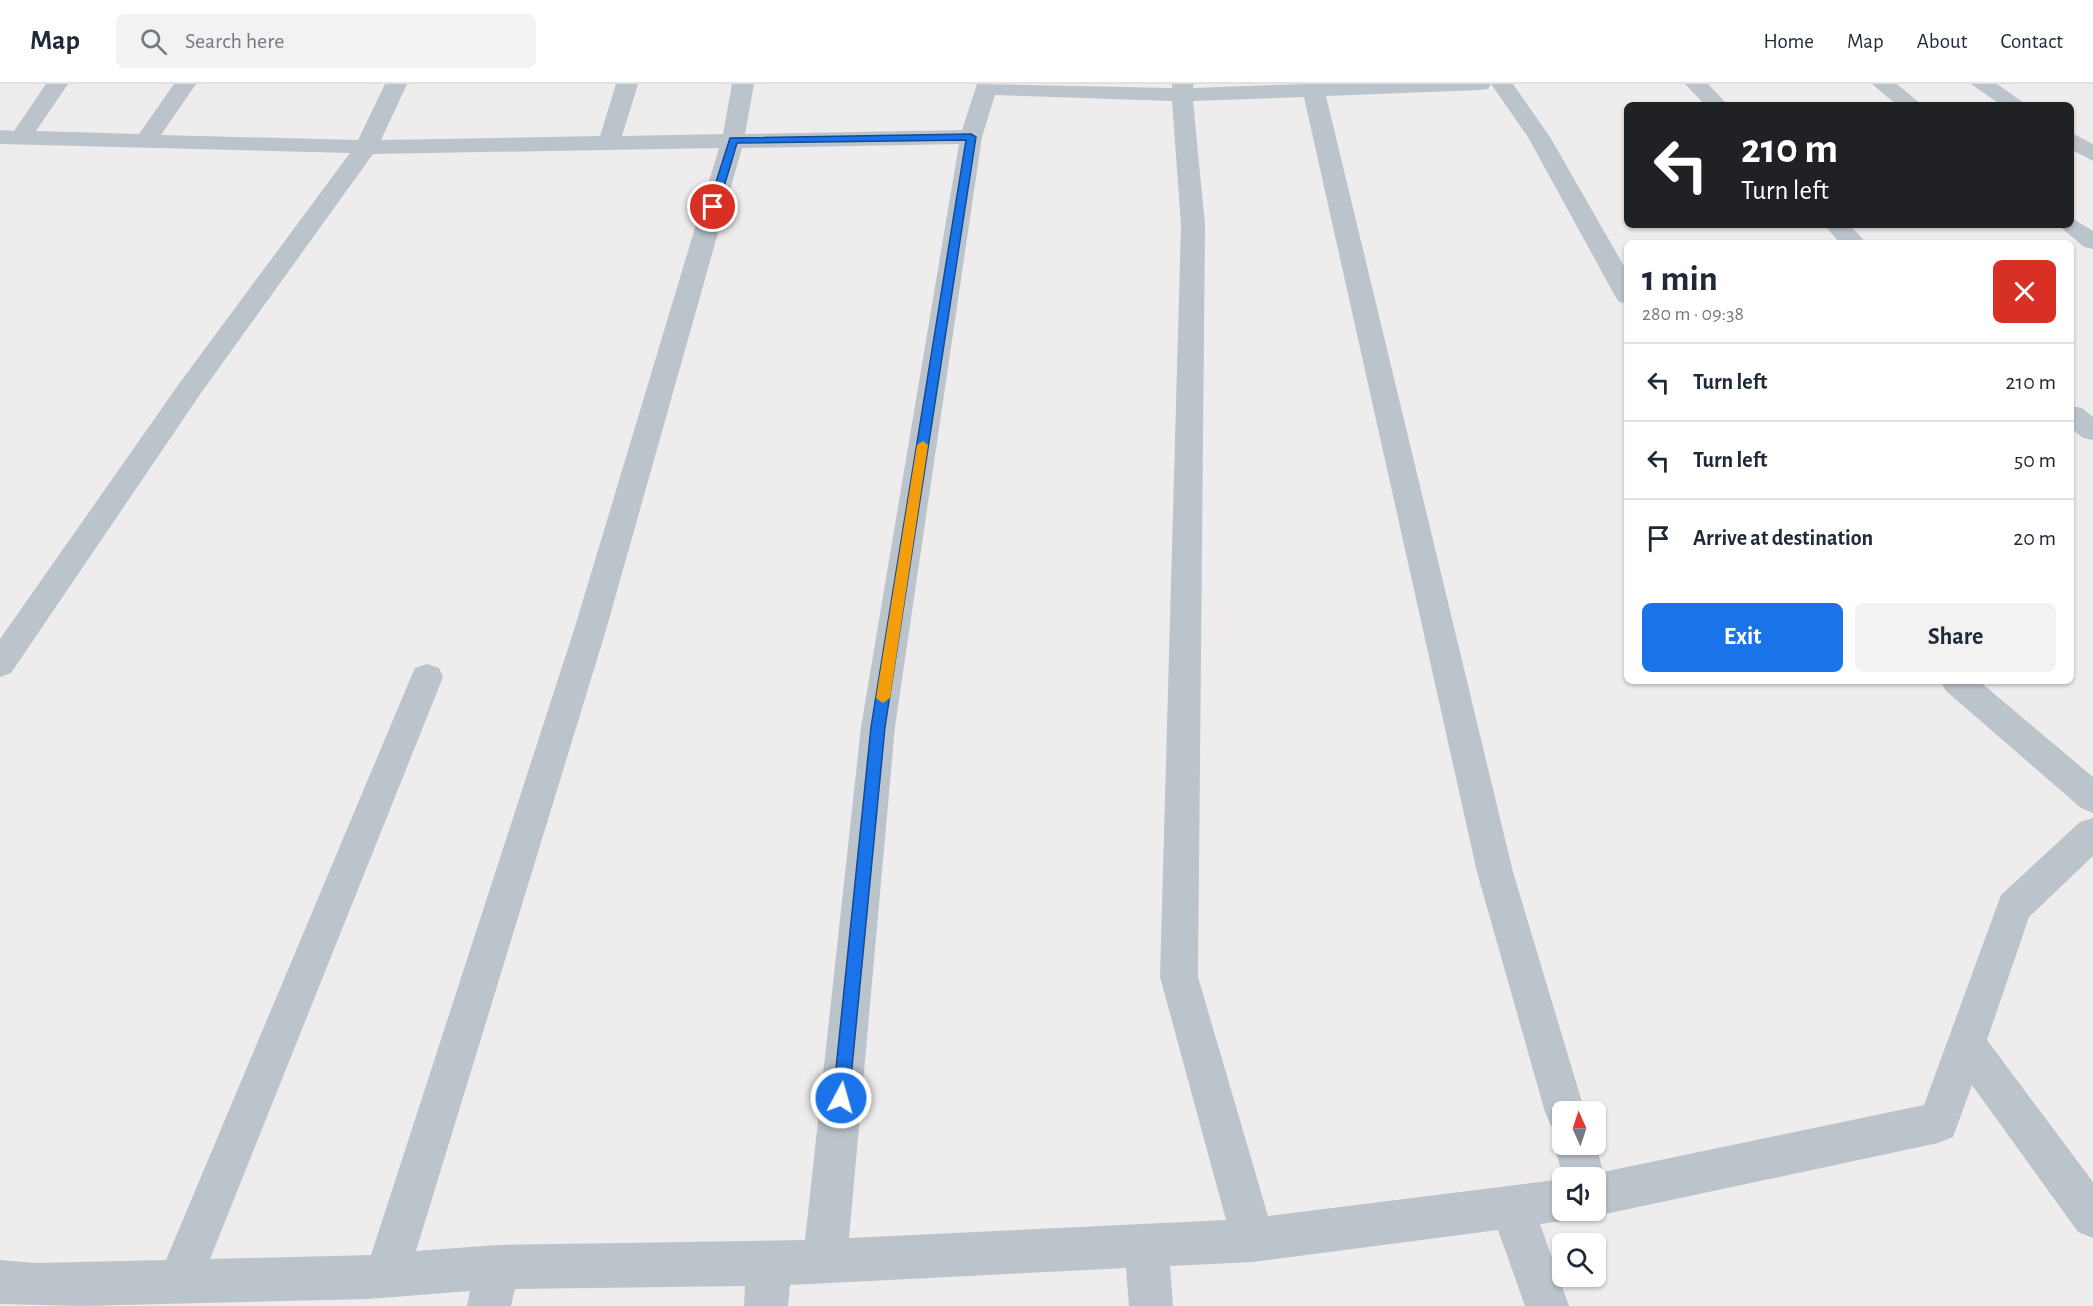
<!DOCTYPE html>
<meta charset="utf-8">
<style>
:root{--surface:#fff;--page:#f2f2f3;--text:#1f2937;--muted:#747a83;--line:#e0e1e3;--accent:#1a73e8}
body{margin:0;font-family:"Alegreya Sans",sans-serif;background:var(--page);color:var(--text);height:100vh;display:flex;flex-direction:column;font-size:22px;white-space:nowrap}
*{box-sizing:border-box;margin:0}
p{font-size:20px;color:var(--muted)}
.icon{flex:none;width:33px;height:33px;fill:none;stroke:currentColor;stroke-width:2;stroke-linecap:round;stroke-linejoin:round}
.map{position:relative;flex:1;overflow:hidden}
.panel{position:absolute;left:1624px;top:156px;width:450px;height:444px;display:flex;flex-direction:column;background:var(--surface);border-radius:9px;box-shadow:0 2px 4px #0004}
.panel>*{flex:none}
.banner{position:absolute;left:1624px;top:18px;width:450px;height:126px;border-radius:9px;box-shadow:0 2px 4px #0004;background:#202124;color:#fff;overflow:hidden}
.needle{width:39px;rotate:357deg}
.buttons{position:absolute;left:1552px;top:1017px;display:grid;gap:12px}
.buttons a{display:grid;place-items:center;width:54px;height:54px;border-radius:9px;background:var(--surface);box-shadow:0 2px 4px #0004;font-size:30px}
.pin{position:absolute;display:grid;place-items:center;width:51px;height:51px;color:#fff;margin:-26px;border:3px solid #fff;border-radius:50%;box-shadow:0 2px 6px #0007}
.me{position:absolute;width:66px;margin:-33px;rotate:6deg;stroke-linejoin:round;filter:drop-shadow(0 0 4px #0008)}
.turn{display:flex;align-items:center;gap:21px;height:126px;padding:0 18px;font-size:27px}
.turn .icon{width:78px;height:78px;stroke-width:2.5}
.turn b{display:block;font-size:42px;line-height:51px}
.round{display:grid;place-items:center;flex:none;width:63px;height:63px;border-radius:9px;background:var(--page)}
.head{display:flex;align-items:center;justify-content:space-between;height:102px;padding:0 18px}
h1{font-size:36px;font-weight:700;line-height:45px}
.button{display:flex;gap:12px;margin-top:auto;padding:12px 18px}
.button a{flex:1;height:69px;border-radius:9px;background:var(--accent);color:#fff;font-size:24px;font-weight:700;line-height:69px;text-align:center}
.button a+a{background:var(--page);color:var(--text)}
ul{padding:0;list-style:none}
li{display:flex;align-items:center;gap:18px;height:78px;padding:0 18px;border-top:2px solid var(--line)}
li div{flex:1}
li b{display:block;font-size:22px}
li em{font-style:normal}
header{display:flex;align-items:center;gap:36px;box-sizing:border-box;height:84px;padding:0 30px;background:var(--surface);border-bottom:2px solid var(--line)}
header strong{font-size:28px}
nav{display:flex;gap:33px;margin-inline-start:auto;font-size:21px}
.search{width:420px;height:54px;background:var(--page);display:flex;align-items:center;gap:15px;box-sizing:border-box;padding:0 21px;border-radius:9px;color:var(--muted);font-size:22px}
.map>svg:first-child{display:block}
</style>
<header>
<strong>Map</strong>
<div class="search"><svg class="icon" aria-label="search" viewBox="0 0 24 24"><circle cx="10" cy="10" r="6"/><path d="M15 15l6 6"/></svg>Search here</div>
<nav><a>Home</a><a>Map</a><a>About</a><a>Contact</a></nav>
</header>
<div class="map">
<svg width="2093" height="1222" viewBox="0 0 2093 1222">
<rect width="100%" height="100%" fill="#efeced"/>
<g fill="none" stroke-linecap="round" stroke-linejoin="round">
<!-- minor -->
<path fill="#bcc4cb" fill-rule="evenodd" d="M46,0H68L36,47L139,50L174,0H196L161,51L358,56L385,0H407L381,56L600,52L616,0H638L622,52L723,50L732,0H754L745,50L962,46L977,0L1172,4V0H1194L1193,4L1301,0H1491L1488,5L1480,6L1326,12L1513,788L1585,1028H1563V1060H1596L1603,1088L1924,1021L2001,811L2080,738L2093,734V772L2029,833L1987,956L2093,1098V1154L2078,1148L1972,1001L1953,1053L1938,1059L1596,1132L1582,1126H1596V1094H1563L1554,1060L1560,1046L1551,1042L1545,1028L1477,788L1304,13L1193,17L1205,141L1198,893L1268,1132L1563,1095V1126H1580L1578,1131L1563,1137L1540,1140L1569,1222H1525L1498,1146L1253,1178L1170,1182L1173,1222H1129L1126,1184L790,1201L788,1222H744L745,1202L515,1205L511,1222H467L470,1207L368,1215L81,1222L0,1220V1176L36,1179L166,1176L411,593L415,584L427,580L439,584L443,593L210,1175L371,1171L574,546L719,64L373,70L201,309L11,589L0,593V555L181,297L350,69L0,60V46L14,47ZM995,11L1172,17L1181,141L1160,893L1226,1136L849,1154L895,643L982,53ZM959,60L861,643L805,1156L497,1161L416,1167L606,546L742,64Z
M1491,0H1513L1550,53L1628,189V220L1619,218L1615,212L1528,53Z
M1685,0H1708L1728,21H1705Z
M1872,0H1897L1922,21H1897Z
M1971,0H1997L2027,21H2001Z
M2072,49L2093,60V77L2072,66Z
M2072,134L2093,147V165L2084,163L2058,141H2072Z
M1824,141H1850L1866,159H1840Z
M2072,322L2082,324L2093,333V356L2083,354L2072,345Z
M1941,597H1979L2093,693V729L2081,724L1945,606Z"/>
</g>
<!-- route -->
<path fill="#1a73e8" stroke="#114b97" stroke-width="1.5" d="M971,50L976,53L885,643L849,1014L847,1020L841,1023L835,1020L833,1014L871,643L966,56L737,59L718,123L713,126L708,123L730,54Z"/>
<!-- slow -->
<path fill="#f59e0b" d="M923,357L928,361L890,614L883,619L876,614L917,361Z"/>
</svg>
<div class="buttons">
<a><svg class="needle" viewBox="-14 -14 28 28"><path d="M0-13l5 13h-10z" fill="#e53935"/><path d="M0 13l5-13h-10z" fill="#747a83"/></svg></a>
<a><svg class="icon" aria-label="sound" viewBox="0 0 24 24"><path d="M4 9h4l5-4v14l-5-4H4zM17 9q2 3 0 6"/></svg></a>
<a><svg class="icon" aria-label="search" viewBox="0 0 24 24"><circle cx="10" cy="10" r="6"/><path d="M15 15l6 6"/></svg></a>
</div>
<div class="pin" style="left:713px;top:123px;background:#d93025"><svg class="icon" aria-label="arrive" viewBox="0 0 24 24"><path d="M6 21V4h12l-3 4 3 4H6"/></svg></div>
<svg class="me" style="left:841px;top:1014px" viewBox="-20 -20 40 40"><circle r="17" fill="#1a73e8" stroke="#fff" stroke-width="3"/><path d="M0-11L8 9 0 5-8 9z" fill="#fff"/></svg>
<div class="banner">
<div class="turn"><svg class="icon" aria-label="left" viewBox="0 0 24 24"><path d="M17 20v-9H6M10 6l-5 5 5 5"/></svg><div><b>210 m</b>Turn left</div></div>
</div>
<section class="panel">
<div class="head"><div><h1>1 min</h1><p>280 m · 09:38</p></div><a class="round" style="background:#d93025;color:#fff"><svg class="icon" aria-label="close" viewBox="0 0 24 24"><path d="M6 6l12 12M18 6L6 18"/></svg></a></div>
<ul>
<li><svg class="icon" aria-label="left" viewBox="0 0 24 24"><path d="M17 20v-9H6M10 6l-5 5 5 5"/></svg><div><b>Turn left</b></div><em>210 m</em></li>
<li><svg class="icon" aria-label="left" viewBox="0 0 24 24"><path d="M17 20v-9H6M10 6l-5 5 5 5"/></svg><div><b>Turn left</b></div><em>50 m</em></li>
<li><svg class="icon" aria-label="arrive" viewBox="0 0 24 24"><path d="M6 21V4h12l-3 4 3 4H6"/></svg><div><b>Arrive at destination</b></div><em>20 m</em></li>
</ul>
<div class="button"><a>Exit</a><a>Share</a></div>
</section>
</div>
